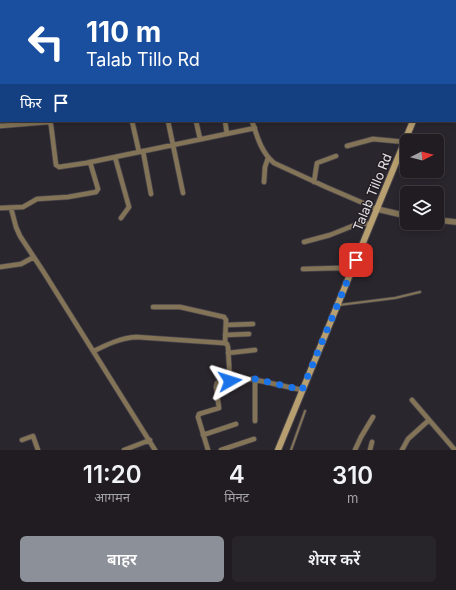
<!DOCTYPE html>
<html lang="hi">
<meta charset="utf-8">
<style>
:root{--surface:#201c22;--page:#28252a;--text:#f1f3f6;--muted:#a2a1a5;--line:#3d3a40;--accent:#8c9099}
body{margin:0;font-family:Inter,"Noto Sans Devanagari",sans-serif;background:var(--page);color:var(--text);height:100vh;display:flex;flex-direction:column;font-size:15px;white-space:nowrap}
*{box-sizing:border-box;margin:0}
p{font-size:13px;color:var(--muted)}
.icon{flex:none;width:22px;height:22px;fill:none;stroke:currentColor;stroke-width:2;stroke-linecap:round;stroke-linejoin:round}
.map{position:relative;height:450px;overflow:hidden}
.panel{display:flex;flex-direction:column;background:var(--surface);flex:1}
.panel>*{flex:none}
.top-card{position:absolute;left:0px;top:0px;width:456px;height:122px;box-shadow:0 2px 6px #0003,0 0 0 1px var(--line);background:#1a4fa0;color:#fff;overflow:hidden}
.needle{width:26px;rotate:84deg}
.controls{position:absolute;left:400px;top:134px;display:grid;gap:8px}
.controls a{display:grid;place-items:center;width:44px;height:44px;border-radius:6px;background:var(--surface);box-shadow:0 2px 6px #0003,0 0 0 1px var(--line);font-size:20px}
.pin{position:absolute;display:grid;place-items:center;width:34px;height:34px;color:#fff;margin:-17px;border-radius:8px;box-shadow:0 2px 6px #0006}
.me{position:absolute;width:44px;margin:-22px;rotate:84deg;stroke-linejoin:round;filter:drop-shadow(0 0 3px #0008)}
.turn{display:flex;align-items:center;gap:14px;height:84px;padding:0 20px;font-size:18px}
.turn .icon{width:52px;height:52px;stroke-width:2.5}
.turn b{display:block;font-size:28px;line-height:34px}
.then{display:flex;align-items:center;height:38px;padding:0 20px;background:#0003;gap:8px;font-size:15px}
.eta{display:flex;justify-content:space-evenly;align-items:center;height:68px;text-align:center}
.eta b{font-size:24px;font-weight:600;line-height:28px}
.cta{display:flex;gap:8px;margin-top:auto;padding:8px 20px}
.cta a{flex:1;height:46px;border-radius:6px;background:var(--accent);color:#fff;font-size:16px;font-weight:600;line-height:46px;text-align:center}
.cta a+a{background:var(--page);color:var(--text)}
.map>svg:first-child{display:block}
</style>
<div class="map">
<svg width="456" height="450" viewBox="0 0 456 450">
<rect width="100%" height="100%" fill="#2a262d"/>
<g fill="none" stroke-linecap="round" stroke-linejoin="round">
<defs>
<path id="service" d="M339,305L395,298L420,292
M291,450L305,411"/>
<path id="minor" d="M84,0L86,1
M455,93H456
M132,121L139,152
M168,121L183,193
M196,121L200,139
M225,121L227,134
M252,121C257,136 261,152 274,163L326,187L377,209
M0,126L49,122L51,125L56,165L59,167L86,163L255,128
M347,146L373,139L405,142
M143,151L151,194
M115,157L129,207L121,218
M264,182L265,167L268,158
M314,182L317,163L336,156
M0,208L23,207L37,199L68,197L96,192L98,189L90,162
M11,208L16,227L20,236L43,271L155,450
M304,242L330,235L360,223L371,224
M0,267L21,264L34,257
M303,269L338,268L351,271
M153,307H180L224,317L226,320L225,343
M226,325L253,324
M225,335L249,334
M94,351C108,344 121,338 136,337L224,343L227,344L228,347L230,381
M228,353L255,350
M255,379V421
M412,400L455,450
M203,435L236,424
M22,440L33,436L38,450
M124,450L150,440
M208,450L198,417L199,414L219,408L216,387L217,383L252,379L302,390
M221,450L254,439
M355,450L361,437L373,417
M370,450L372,442
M402,450L408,439L429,420"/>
<path id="tertiary" d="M377,209L407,216
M437,220L456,222"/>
<path id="secondary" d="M455,21L456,19
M278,450L413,121"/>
</defs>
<!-- service casing -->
<use href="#service" stroke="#48444b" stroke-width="3.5"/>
<!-- minor casing -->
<use href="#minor" stroke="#48444b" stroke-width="6"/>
<!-- tertiary casing -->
<use href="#tertiary" stroke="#48444b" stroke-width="7"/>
<!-- secondary casing -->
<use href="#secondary" stroke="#48444b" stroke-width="8"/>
<!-- service -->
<use href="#service" stroke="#837457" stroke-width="2"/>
<!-- minor -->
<use href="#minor" stroke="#837457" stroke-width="4.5"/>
<!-- tertiary -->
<use href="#tertiary" stroke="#837457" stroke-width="5.5"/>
<!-- secondary -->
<use href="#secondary" stroke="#b89f6f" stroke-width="6"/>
</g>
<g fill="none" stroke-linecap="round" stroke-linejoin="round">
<!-- route -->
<path stroke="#1a73e8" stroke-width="7" stroke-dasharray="0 12.6" d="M230,381L256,379L302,390L356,260"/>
</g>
<g text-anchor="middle" stroke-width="3" stroke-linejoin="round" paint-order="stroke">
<!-- street labels -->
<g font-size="13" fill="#e4e2e6" stroke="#211d23">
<text transform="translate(372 192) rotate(-68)" y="5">Talab Tillo Rd</text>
</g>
</g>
</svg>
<div class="controls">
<a><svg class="needle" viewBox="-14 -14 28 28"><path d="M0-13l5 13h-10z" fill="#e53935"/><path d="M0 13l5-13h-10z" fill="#a2a1a5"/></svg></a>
<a><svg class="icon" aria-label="layers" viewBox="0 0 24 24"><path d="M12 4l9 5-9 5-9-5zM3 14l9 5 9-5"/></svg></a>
</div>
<div class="pin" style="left:356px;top:260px;background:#d93025"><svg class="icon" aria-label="arrive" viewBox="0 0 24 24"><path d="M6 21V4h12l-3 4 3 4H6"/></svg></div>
<svg class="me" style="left:230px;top:381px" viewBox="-20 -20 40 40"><path d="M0-17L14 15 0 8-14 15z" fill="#1a73e8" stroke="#fff" stroke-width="4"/></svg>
<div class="top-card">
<div class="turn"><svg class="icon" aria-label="left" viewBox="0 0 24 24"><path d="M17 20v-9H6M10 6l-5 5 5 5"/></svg><div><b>110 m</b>Talab Tillo Rd</div></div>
<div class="then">फिर<svg class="icon" aria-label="arrive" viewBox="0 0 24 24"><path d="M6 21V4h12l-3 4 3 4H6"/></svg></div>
</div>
</div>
<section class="panel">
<div class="eta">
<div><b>11:20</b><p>आगमन</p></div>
<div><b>4</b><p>मिनट</p></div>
<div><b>310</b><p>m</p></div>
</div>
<div class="cta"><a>बाहर</a><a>शेयर करें</a></div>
</section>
